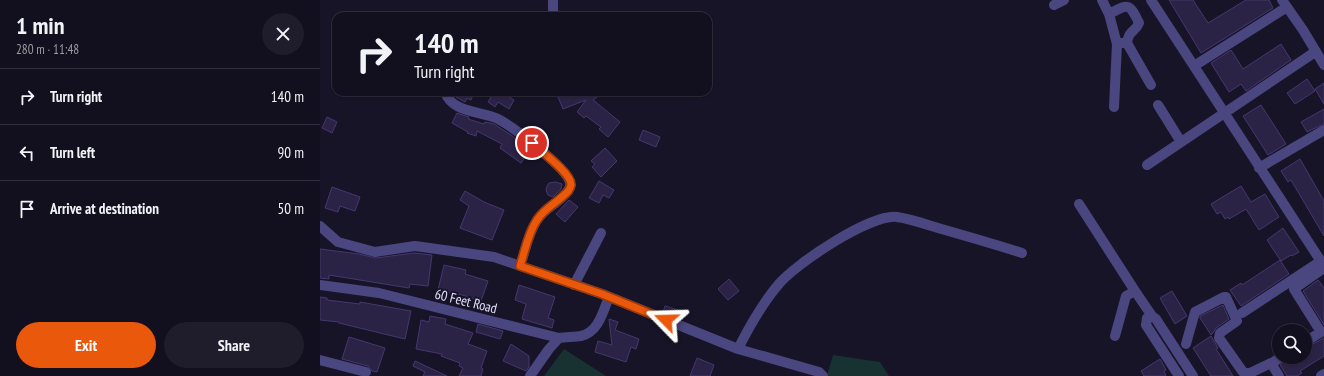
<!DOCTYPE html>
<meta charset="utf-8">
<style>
:root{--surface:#120f1e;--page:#1f1d2b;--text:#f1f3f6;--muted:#9c9ca4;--line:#312f3c;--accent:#ea580c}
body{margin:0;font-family:"PT Sans Narrow",sans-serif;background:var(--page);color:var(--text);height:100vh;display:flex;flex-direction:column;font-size:15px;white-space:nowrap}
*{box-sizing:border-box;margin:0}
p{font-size:13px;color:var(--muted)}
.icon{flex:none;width:22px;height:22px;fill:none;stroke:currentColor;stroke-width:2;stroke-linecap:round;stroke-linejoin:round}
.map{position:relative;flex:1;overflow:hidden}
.drawer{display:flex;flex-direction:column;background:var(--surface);width:320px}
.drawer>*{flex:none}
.hud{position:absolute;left:12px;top:12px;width:380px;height:84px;border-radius:12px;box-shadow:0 1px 3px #0004,0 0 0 1px var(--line);background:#120f1e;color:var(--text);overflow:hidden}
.controls{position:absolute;left:952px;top:324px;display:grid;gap:8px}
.controls a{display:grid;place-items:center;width:40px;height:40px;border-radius:50%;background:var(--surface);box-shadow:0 1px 3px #0004,0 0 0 1px var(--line);font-size:20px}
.pin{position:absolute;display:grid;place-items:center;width:34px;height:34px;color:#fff;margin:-17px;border:2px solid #fff;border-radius:50%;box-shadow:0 1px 4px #0007}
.me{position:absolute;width:44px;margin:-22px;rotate:292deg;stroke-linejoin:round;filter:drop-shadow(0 0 3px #0008)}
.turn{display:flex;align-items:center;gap:14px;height:84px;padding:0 16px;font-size:18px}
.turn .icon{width:52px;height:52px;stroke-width:2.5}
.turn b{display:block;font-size:28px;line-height:34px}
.round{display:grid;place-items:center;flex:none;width:42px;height:42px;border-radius:21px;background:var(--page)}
.overview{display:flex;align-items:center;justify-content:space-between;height:68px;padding:0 16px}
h1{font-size:24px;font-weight:800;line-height:30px}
.button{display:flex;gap:8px;margin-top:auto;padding:8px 16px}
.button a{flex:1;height:46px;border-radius:24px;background:var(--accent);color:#fff;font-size:16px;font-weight:800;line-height:46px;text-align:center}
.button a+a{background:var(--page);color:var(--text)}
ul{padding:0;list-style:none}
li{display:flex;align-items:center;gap:12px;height:56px;padding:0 16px;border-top:1px solid var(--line)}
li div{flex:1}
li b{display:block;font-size:15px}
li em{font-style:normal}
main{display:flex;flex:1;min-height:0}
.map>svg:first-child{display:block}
</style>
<main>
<section class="drawer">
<div class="overview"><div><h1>1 min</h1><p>280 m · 11:48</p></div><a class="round"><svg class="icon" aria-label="close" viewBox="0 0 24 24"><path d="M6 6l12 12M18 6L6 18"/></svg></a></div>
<ul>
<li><svg class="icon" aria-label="right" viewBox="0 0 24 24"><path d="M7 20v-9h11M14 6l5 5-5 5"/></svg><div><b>Turn right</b></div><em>140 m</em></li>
<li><svg class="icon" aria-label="left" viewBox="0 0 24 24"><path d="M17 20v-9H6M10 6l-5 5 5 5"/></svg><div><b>Turn left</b></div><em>90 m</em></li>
<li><svg class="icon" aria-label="arrive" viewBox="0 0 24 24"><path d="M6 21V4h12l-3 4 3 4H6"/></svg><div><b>Arrive at destination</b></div><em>50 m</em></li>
</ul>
<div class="button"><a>Exit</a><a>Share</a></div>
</section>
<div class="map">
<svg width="1004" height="376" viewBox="0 0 1004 376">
<rect width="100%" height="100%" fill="#181428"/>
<!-- green -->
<path fill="#183131" d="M244,349L286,376H224Z
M513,355L560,362L569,376H507Z"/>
<!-- building -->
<path fill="#2b2346" stroke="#44386f" d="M849,0H873L888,23L926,0H949L953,8L881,53Z
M961,44L971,60L926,91L921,84L909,92L891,63L911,50L923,69Z
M987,79L995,91L975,104L967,93Z
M1004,83V104L995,89Z
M136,92H150V93L153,95L151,100L147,98L145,102L136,97L137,93Z
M174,92H179L184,95L185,94L194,100L189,109L178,102L175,107L168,102Z
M236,92H284L273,100L300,122L288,137L279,129L281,127L266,116L264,118L257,112L266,100L243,109Z
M941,105L966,144L948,155L923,116Z
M1004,109V124L987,132L981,122Z
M137,113L149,117L148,119L164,124L165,122L174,124L191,135L210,150L201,163L180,148L182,144L157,131L156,136L147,133L148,132L132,123Z
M7,117L17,122L12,133L2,128Z
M323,130L340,137L336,147L319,140Z
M285,148L297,161L281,177L272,167L275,164L271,161Z
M980,159L1004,201V236L971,180L968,182L961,171Z
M279,181L294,190L289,198L283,195L279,203L269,198Z
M236,182L242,184L241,189L233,197L228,195L226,190L227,186L229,183Z
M921,186L931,202L945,194L959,217L939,230L926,209L909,219L908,217L905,219L901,212L897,214L891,204Z
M12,187L40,197L35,211L20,206L18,212L5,208Z
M145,191L164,202L184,210L172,240L140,228L149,206L140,200Z
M249,200L258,207L245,222L236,214Z
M963,228L979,252L972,256L971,255L961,261L947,240Z
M0,249L39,254L56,258L94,253L112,255L108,286L90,284L89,288L9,275V279L0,278Z
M960,260L969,274L921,306L910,290L921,283L922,285Z
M124,265L146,270L145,274L168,281L161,301L139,294V295L118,290Z
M409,279L419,291L408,300L398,289Z
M998,280L1004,288V325L983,291Z
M199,285L235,297L228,318L234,320L232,328L202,319L206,304L195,300Z
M852,291L867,316L855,324L840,298Z
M0,297L7,298V300L40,304V302L91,311L85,339L19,323V322L0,320Z
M903,305L909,319L896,328L893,333L891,335L880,318V316Z
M345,306L362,311L360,318L343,312Z
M110,316L126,319L125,324L153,333L148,344L167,351L161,368L163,369L161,376H139L143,368L139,366L140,363L121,356L122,354L96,349L101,320L109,322Z
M289,319L298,322L295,330L319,339L316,349L311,347L306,362L275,352L278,341L292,345Z
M158,324L183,331L180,339L156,332Z
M891,336L898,348L896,349L913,376H891L873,348Z
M29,337L65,348L57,372L52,371L48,366L22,359Z
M1004,338V356L980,371L982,373L977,376H967L960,365L969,357H985V348Z
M191,344L209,356V367L206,371L183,361Z
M377,358L394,365L390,376H370Z
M840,359L846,370L844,371L846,376H824L821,371Z
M95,361L127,376H103L105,372L93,366Z"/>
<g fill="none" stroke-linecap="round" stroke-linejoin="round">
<!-- minor -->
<path stroke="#494680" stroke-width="10" d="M233,0V9L234,16
M782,0L789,14L797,44L794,107
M831,0C889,89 946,178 1004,266
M962,0L983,30L1004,65
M734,5L744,0
M789,14C808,4 809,2 819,23C815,33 809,29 807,43
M801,43H807L831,85
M874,66L967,7
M125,92C132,113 161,111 178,119C192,126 248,169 250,183C252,194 230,206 223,213C209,227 206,249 200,266
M838,105L861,142
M827,165L995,52
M939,168L1004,130
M759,204L815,291L806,296L795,336
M0,226L18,242L55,252L95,246L174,257L282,294L418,349L499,372L503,376
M0,285L59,293L239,338L229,349L210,376
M254,285L281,233
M815,291L832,316
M922,313L1001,261
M239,338C246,337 254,337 261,336C279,332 283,311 289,297
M985,342L1001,332L974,289L1004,268
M866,344L875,312L904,297H906L917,321L900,333L899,338L923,372L928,374L951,363L959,376
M418,349C429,327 442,304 458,285C475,264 550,214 577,217C591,219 605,224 618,228C646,236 674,244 702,253
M0,360L46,372
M955,361L961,357
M859,376L826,325L827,318L829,316H832L836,319L873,376
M1001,376L1004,374"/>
</g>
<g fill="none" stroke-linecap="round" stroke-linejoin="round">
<defs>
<path id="route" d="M212,143C221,151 252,174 251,185C250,189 247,193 244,195C235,204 224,209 217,220C208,233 205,251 200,266L282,294L346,320"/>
</defs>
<!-- route casing -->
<use href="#route" stroke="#983908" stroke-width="10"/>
<!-- route -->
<use href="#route" stroke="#ea580c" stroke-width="7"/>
</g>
<g text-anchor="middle" stroke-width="4" stroke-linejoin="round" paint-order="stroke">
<!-- street labels -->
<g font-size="14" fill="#e3dffb" stroke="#181428">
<text transform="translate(146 301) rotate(14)" y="5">60 Feet Road</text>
</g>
</g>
</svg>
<div class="controls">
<a><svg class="icon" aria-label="search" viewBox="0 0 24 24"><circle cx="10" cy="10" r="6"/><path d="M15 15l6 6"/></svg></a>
</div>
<div class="pin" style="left:212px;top:143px;background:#d93025"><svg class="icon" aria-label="arrive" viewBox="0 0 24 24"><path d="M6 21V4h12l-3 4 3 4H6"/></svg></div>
<svg class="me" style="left:346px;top:320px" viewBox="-20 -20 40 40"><path d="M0-17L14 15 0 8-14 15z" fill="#ea580c" stroke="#fff" stroke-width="4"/></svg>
<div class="hud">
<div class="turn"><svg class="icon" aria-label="right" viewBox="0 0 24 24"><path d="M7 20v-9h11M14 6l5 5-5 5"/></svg><div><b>140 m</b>Turn right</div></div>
</div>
</div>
</main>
